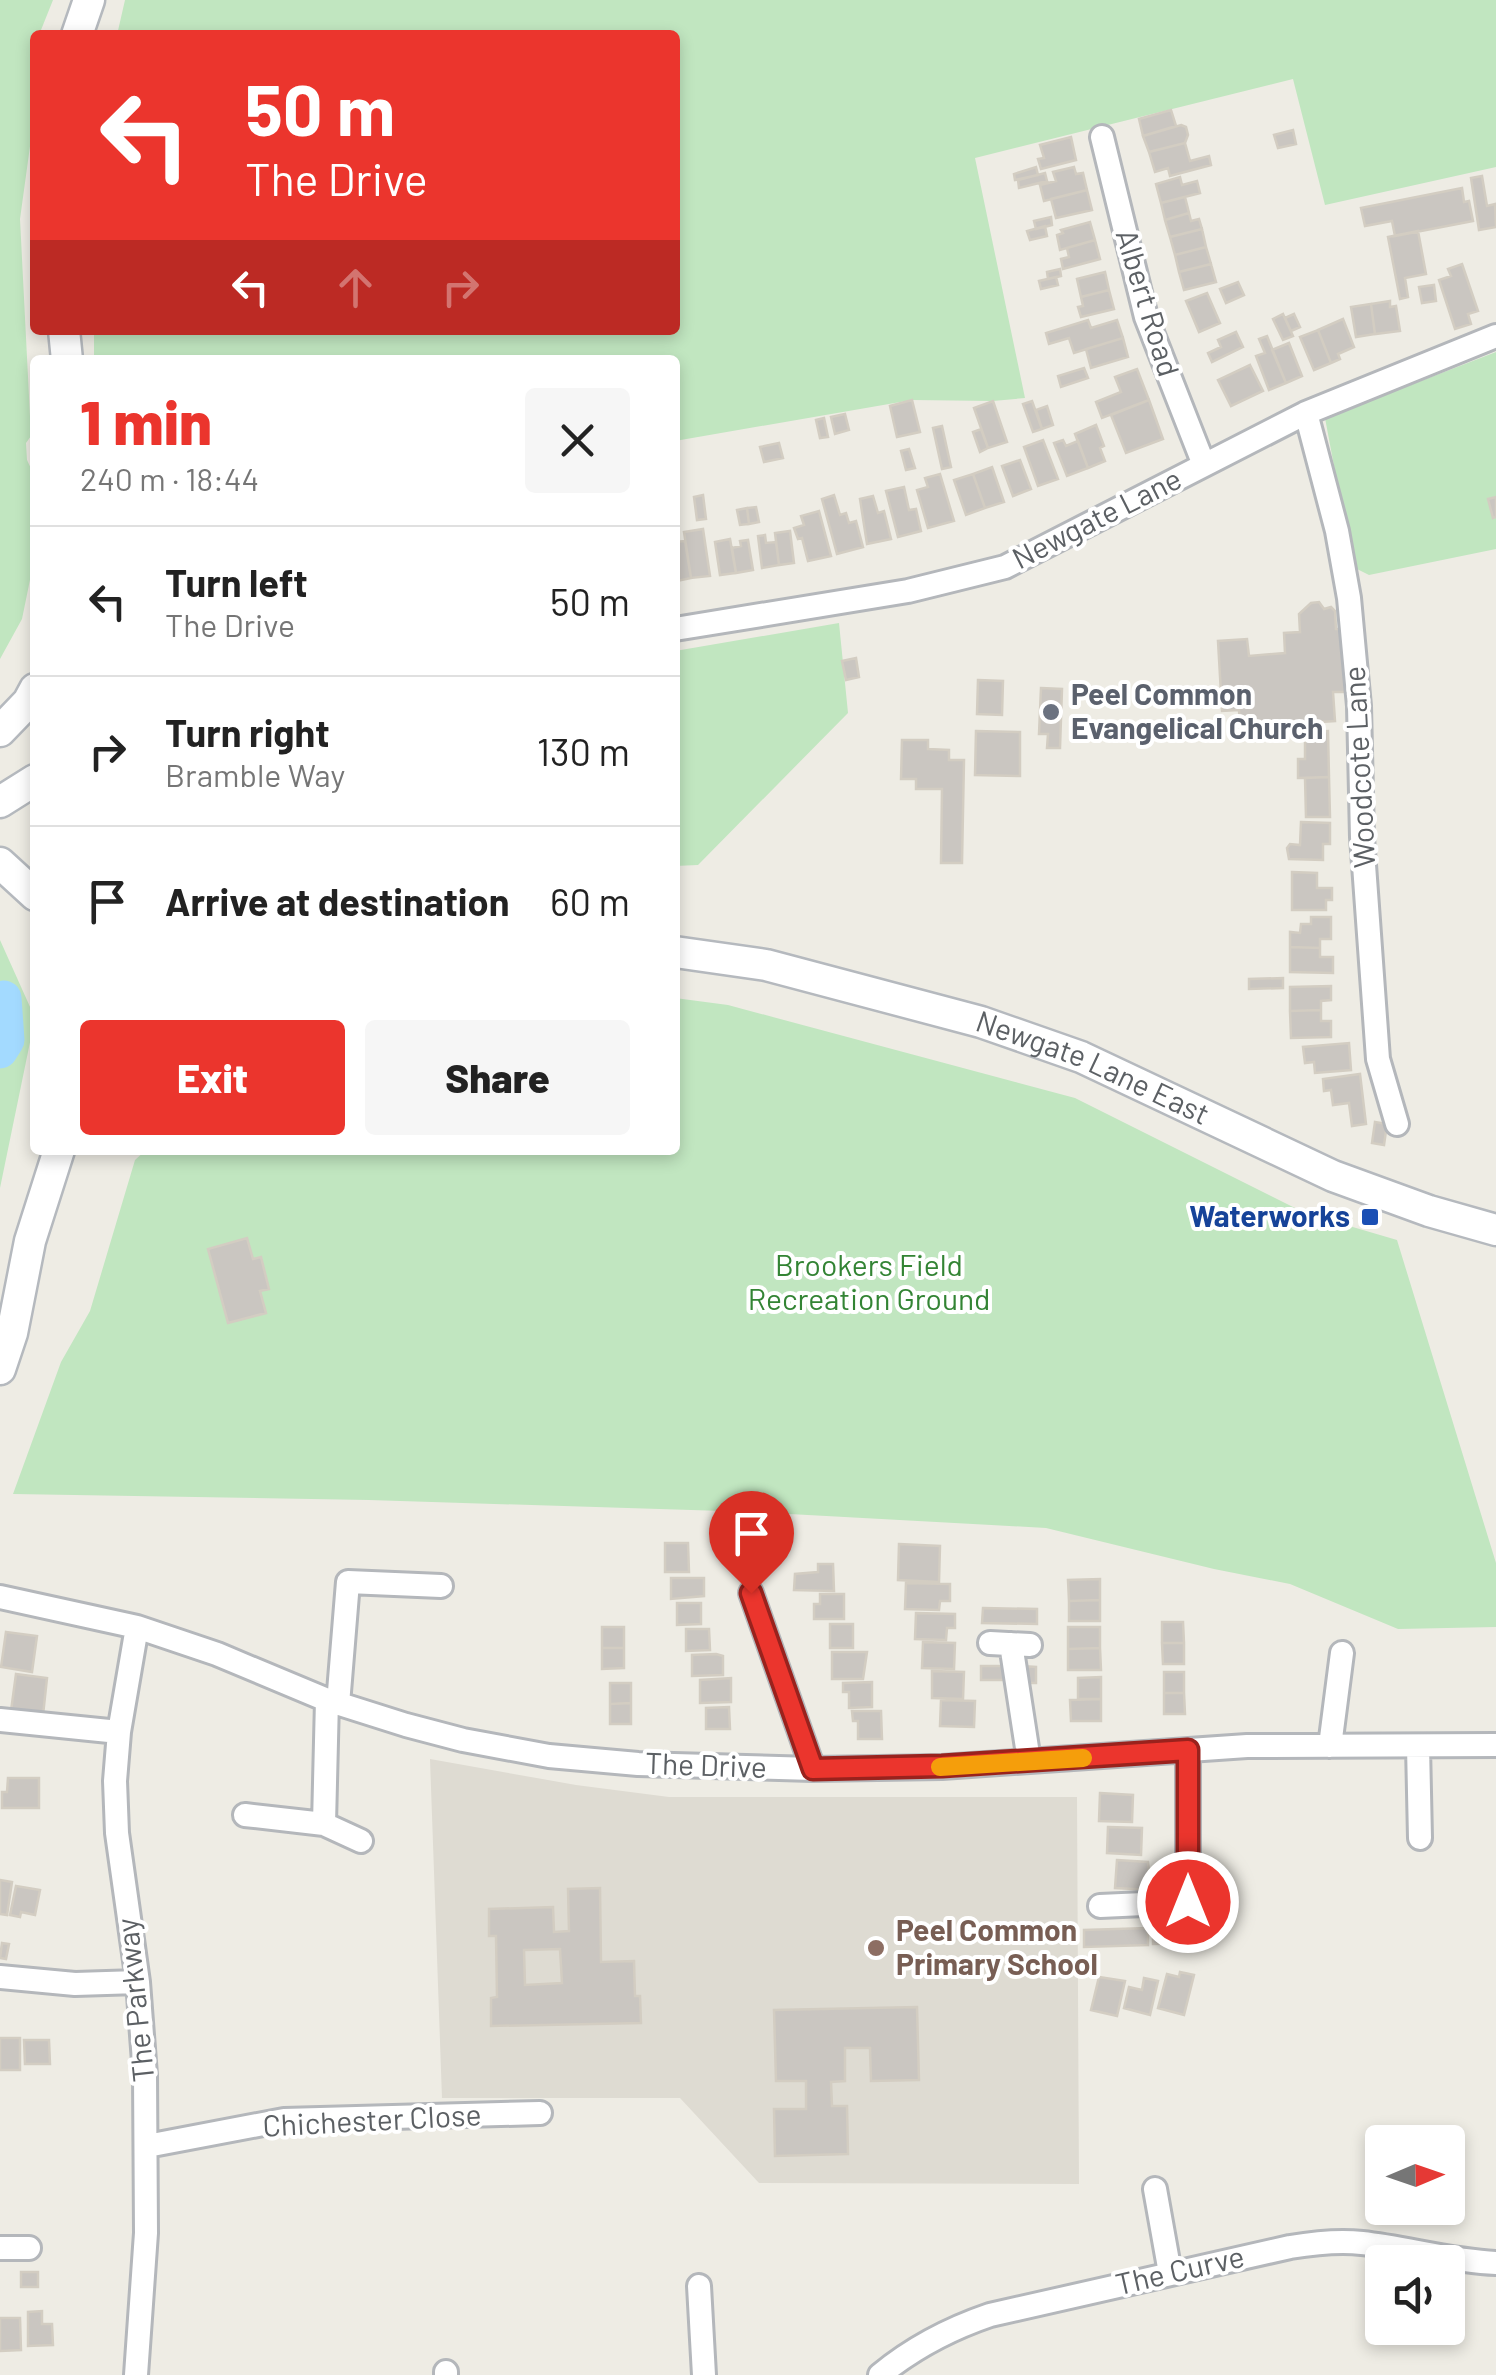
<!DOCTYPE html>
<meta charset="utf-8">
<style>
:root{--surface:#fff;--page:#f6f6f6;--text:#222;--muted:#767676;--line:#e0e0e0;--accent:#eb352d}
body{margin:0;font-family:Barlow,sans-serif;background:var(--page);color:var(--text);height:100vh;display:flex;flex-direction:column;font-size:38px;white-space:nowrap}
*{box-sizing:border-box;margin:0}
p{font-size:32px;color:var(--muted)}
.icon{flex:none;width:55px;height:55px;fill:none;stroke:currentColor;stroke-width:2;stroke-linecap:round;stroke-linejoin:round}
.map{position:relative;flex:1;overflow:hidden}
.panel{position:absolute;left:30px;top:355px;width:650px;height:800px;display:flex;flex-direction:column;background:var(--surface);border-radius:10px;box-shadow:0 5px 15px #0003}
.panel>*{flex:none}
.guide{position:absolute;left:30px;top:30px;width:650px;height:305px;border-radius:10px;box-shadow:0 5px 15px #0003;background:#eb352d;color:#fff;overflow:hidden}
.needle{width:65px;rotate:88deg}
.tools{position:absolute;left:1365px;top:2125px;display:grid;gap:20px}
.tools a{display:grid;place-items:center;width:100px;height:100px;border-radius:10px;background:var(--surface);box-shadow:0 5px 15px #0003;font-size:50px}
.pin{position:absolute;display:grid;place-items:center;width:85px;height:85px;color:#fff;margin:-102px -42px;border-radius:50% 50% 50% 0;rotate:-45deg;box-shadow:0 0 10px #0007}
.pin .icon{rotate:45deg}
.me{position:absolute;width:110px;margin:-55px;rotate:0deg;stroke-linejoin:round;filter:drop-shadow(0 0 8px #0008)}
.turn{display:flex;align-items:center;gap:35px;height:210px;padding:0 50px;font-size:45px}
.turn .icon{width:130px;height:130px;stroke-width:2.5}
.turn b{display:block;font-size:70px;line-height:85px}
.lanes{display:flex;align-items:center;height:95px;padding:0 50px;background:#0003;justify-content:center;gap:50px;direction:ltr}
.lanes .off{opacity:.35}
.round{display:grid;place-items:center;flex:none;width:105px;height:105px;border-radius:10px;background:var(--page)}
.head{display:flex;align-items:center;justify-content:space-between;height:170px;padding:0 50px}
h1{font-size:60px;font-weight:800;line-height:75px;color:var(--accent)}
.action{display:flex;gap:20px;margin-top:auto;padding:20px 50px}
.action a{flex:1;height:115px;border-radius:10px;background:var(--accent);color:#fff;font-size:40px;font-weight:800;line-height:115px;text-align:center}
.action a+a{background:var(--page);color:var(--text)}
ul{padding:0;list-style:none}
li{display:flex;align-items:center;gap:30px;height:150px;padding:0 50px;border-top:2px solid var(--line)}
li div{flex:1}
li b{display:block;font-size:38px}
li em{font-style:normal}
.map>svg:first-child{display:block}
</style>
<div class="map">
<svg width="1496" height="2375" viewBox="0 0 1496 2375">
<rect width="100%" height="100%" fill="#eeece4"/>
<!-- education -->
<path fill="#dedbd2" d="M430,1759L576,1785L669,1797H1077L1079,2184L759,2183L680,2098H442Z"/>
<!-- green -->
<path fill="#c1e6c0" d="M0,0H53L39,35H35V110L20,219L31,436L26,443L27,460L35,477L32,570L22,619L0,659Z
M125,0H1496V167L1325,205L1293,79L975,158L1025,398L993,401L912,400L675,441V360H94V330H675V35H117Z
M1496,352V549L1369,575L1353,567L1325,418Z
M839,623L848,713L698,865L675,866V651Z
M0,940L35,1018L0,1188Z
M675,998L728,1005L1075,1098L1305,1213L1397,1240L1496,1563V1627L1398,1629L1290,1584L1214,1569L1046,1528L755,1512L369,1500L13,1494L61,1362L90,1311L135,1160L146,1150H675Z"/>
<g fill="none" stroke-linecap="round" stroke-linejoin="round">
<!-- river -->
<path stroke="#a3daff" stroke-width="35" d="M0,1051L7,1040L4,998"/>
</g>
<!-- building -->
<path fill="#cac6c1" stroke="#d3cdc2" stroke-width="2.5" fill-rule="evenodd" d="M1171,110L1176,126L1143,136L1139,119Z
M1181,125L1186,127L1188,135L1185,143L1149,152L1143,136Z
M1293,130L1296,144L1278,148L1274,135Z
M1071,137L1076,160L1041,169L1038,159L1044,158L1040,145Z
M1185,143L1190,161L1209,156L1211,165L1170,176L1168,168L1155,172L1149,152Z
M1036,167L1038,175L1015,180L1014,174Z
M1074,167L1076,174L1083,173L1087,190L1044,201L1040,185L1056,181L1053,172Z
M1045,173L1047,181L1019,188L1018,180Z
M1482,176L1487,206L1495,204L1496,227L1479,230L1471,178Z
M1180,177L1182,185L1197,181L1200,193L1161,203L1156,184Z
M1462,188L1464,202L1469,201L1473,221L1395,236L1392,221L1365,226L1361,208Z
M1087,190L1092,210L1056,218L1051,199Z
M1185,197L1189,213L1165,220L1161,203Z
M1189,213L1191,221L1199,219L1202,229L1170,237L1165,220Z
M1051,217L1052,225L1036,229L1034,221Z
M1090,222L1095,240L1060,250L1057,235L1063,233L1061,230Z
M1045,226L1047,236L1030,240L1027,231Z
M1202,229L1206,247L1175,255L1170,237Z
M1418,231L1426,274L1405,278L1408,297L1400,299L1388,237Z
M1095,240L1100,259L1063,269L1061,259L1069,257L1067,248Z
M1206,247L1211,264L1179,272L1175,255Z
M1211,264L1216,282L1184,290L1179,272Z
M1462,264L1478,311L1468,314L1471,324L1455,329L1439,280L1451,276L1448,269Z
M1060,269L1061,276L1048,279L1047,272Z
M1105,272L1109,290L1081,297L1077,279Z
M1056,277L1058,285L1041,289L1039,281Z
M1238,282L1244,295L1226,303L1220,289Z
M1434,285L1436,301L1422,303L1419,287Z
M1109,290L1114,309L1081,317L1078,307L1083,306L1081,297Z
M1207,293L1220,323L1199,332L1186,301Z
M1390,301V307L1396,306L1400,331L1375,334L1371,304Z
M1371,304L1375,334L1356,337L1351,307Z
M1283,314L1293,336L1283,340L1273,319Z
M1294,314L1300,327L1291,331L1285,318Z
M1343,319L1354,347L1338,354L1340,359L1331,363L1318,330Z
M1088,320L1091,328L1117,320L1123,338L1074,353L1069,338L1049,344L1046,333Z
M1318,330L1331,363L1314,370L1300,337Z
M1236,332L1243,347L1212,362L1208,353L1221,347L1218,340Z
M1267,336L1286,383L1269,390L1256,356L1265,353L1259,339Z
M1123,338L1128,357L1091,368L1086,349Z
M1289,343L1302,376L1286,383L1272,350Z
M1250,365L1263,391L1231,406L1218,380Z
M1084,368L1088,378L1061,387L1058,376Z
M1137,369L1149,400L1102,418L1096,402L1121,392L1115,377Z
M912,400L920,432L897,437L890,406Z
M1149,400L1163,439L1126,453L1111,415Z
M993,401L1007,442L988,448L974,408Z
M1032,401L1042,429L1033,432L1023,404Z
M1047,406L1053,425L1042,429L1036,410Z
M845,414L849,430L835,434L831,417Z
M824,418L828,437L820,438L816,420Z
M1096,425L1104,446L1100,448L1105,461L1088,468L1075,434Z
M942,426L951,467L942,469L933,428Z
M981,429L988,448L980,452L973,432Z
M1043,440L1058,479L1038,486L1024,447Z
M1063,440L1066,446L1078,441L1088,468L1067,476L1054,443Z
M779,443L783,458L764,462L760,447Z
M909,449L915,468L906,470L901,451Z
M1020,460L1031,489L1013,496L1002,466Z
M992,467L1004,502L985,508L973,474Z
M940,474L954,521L928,528L917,490L928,487L925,478Z
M973,474L985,508L966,515L954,480Z
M904,487L909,510L916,509L921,531L898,537L886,491Z
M703,495L706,519L697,520L694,497Z
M834,495L840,515L846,513L849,523L856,521L863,547L837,554L822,499Z
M873,496L878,513L884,511L891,539L867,544L860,499Z
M1496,497V517L1493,518L1488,499Z
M756,507L759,522L749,524L747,508Z
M747,508L749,524L740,525L737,510Z
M819,511L831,556L808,561L802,538L798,539L794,528L804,525L801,516Z
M703,529L710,576L691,578L684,532Z
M790,531L794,563L779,565L775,533Z
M765,535L766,543L776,542L779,565L762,568L758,536Z
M730,539L736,573L720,575L715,542Z
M748,540L753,570L736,573L732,548L741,546L740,541Z
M685,541L691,578L677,581L675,542Z
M1319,602L1324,609L1331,607L1335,611L1336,629H1340L1345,692H1333L1335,721L1240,727L1239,710L1222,711L1218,641L1247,639L1249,656L1285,653L1284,633L1300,632L1299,614L1311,603Z
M856,658L859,677L846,680L842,661Z
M978,680L1003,681L1002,715L977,714Z
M1041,688L1062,689L1060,748H1047L1048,734H1039Z
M976,731L1020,732V776L975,775Z
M1328,731L1329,777L1298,778V759H1305V732Z
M902,740H928V749L949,750V760H964L962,863H941L942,789H916V779H901Z
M1329,777L1330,817H1306L1305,778Z
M1301,822L1330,823V844H1323V860L1289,859L1287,848L1290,844L1300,845Z
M1292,872L1317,873V888H1332V900H1326V910H1292Z
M1311,917H1331V939H1320V948L1290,947V932L1300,933L1301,924H1311Z
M1290,947L1320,948V957H1333V973L1290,972Z
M1283,978V988L1249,989V979Z
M1331,986V1000L1321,1001V1010L1290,1011V987Z
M1321,1010V1021H1331V1037L1291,1038L1290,1011Z
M1349,1043L1351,1070L1315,1073L1314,1062L1305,1063L1303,1047Z
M1360,1074L1366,1124L1352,1126L1349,1103L1333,1105L1331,1090L1324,1091L1323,1079Z
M1375,1122L1387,1124L1384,1145L1372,1143Z
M247,1238L253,1259L261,1257L269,1289L260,1291L266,1313L228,1323L208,1249Z
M665,1543H688L689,1572H665Z
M899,1544L940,1546L939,1582L898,1580Z
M818,1564H833L834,1591L794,1590L795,1574L818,1572Z
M671,1578H704V1596L671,1599Z
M1100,1579V1600L1069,1601L1068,1580Z
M906,1583L950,1584V1601H940L939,1610L905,1609Z
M820,1594H844V1619H814V1604H820Z
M1100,1600V1621H1069V1601Z
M677,1603H701V1624L677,1625Z
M983,1608L1037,1609V1624L982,1623Z
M916,1613L955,1614V1628H947L946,1640L915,1639Z
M1162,1622H1183L1184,1643H1162Z
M830,1624H853V1648H830Z
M602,1627H624V1648H602Z
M1068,1627H1100V1648L1068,1649Z
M686,1629H709L710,1650L686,1651Z
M6,1632L37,1636L32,1672L1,1667Z
M923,1642L955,1643L954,1669L922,1668Z
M1162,1643H1184V1664H1163Z
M602,1648H624V1668L602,1669Z
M1100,1648L1101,1670H1068V1649Z
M832,1652H867L863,1679H832Z
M716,1654L723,1656V1675L692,1676V1655Z
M981,1666H1006L1005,1680H981Z
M1021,1666L1036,1667V1683H1021Z
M932,1671L964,1672L963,1699L932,1698Z
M1164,1672H1184V1693H1164Z
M16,1674L47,1678L43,1715L11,1711Z
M1101,1677V1699H1078V1678Z
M731,1678V1702L700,1703V1680Z
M872,1682V1707L849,1708V1692H843V1683Z
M610,1683H631V1703L610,1704Z
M1164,1693H1184L1185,1714H1164Z
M1101,1699V1721H1071L1070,1700Z
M941,1700L975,1701L974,1727L940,1726Z
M631,1703V1724H610V1704Z
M729,1707L730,1729H706V1708Z
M852,1711H881L882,1739H858V1721H853Z
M8,1778H39V1808H2V1792H7Z
M1100,1793L1133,1795L1132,1822L1099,1821Z
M1108,1827L1142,1828L1141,1855L1107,1853Z
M1117,1860L1148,1862L1151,1890L1115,1888Z
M0,1880L12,1882L7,1915L0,1914Z
M16,1886L40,1890L35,1915L21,1912L20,1917L10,1915Z
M600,1888L601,1962L634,1961L635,1996H640L641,2023L491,2026V1998L497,1997L496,1936H489V1909L553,1907L554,1932L569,1931L568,1889ZM560,1949L562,1983L525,1985L524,1950Z
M1207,1926L1208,1943L1153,1944V1928Z
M1148,1928V1945L1084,1947V1930Z
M2,1943L9,1944L6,1959L0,1958Z
M1180,1972L1194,1975L1184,2015L1158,2008L1167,1974L1179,1977Z
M1099,1977L1125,1981L1117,2016L1091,2010Z
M1144,1978L1158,1981L1150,2015L1124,2008L1129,1987L1142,1990Z
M917,2007L919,2080L871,2081L870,2048H845V2081L831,2082L832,2106H847L848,2154L775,2156L774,2109H806V2081H776L774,2010Z
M0,2038H20V2070H0Z
M24,2040H49L50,2064H25Z
M21,2272H38V2287H21Z
M42,2311V2324H52L53,2345L28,2346V2312Z
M0,2318H20L21,2350L0,2351Z"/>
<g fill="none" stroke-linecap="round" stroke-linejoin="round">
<defs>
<path id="minor" d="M1102,137L1146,317L1204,465
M1306,413L1337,531L1349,598L1359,706L1362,837L1378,1059L1397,1124
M675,629L908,591L1005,567L1306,413L1496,336
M751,1593L813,1769
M0,1597L137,1627L217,1654L327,1700L406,1725L463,1740L549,1756L638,1764L813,1769L942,1767L1247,1746L1496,1745
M990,1643L1030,1645
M1011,1644L1029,1761
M338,1704L348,1582L441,1586
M0,1720L119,1732
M1330,1746L1342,1653
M1418,1746L1420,1838
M245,1815L324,1824L361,1841
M324,1824L327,1700
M1100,1906L1188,1902V1750
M0,1977L75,1984L138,1982
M147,2146L284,2120L540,2113
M1155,2189L1170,2273
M0,2248H29
M699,2286L704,2375
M446,2372V2375
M136,2375L146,2233L145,2075L138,1982L117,1833L115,1781L119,1732L137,1627
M880,2375C914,2347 949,2329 990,2315L1290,2247C1314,2243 1338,2240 1362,2243C1407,2248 1450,2261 1496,2263"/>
<g id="secondary">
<path d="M77,35L89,0"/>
<path d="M64,330L67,360"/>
<path d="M0,731L28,702L35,689"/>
<path d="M0,802L35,780"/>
<path d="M0,863L35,895"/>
<path id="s1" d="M675,952L766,965L981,1022L1081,1057L1333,1176L1429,1211L1496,1230"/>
<path d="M0,1369L12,1333L30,1241L59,1150"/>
</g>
</defs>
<!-- minor casing -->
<use href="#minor" stroke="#b4b7bb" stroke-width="28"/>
<!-- secondary casing -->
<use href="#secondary" stroke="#b5b9be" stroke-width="35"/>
<!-- minor -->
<use href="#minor" stroke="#fff" stroke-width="22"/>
<!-- secondary -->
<use href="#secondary" stroke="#fff" stroke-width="30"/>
</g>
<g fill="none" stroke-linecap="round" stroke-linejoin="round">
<defs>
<path id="route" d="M751,1593L813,1769L942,1766L1188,1750V1902"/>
</defs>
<!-- route casing -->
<use href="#route" stroke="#99221d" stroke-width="25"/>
<!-- route -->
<use href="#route" stroke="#eb352d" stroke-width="18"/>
<!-- slow -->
<path stroke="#f59e0b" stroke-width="18" d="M940,1767L1083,1758"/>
</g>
<!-- markers -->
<circle fill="#6b7280" stroke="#fff" stroke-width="4" cx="1051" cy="712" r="10"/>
<rect fill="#1a4fb4" stroke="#fff" stroke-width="4" x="1360" y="1207" width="20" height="20" rx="5"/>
<circle fill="#8d6e63" stroke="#fff" stroke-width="4" cx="876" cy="1948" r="10"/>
<g text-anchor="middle" stroke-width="8" stroke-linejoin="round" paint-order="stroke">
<!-- street labels -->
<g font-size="30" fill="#5c6064" stroke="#fff">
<text transform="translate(1147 303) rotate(73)" y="10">Albert Road</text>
<text transform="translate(1097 519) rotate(-27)" y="10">Newgate Lane</text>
<text transform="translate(1360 767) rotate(-93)" y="10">Woodcote Lane</text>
<text dy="10" stroke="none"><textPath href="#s1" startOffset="435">Newgate Lane East</textPath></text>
<text transform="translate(706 1766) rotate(2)" y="10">The Drive</text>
<text transform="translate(136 2000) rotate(-96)" y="10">The Parkway</text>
<text transform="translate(372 2121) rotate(-3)" y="10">Chichester Close</text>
<text transform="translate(1180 2271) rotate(-13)" y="10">The Curve</text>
</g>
<!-- worship labels -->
<g font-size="30" font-weight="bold" fill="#5b616d" stroke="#fff" text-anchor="start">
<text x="1071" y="705">Peel Common<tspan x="1071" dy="34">Evangelical Church</tspan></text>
</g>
<!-- transit labels -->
<g font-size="30" font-weight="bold" fill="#164399" stroke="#fff" text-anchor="end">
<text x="1350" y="1227">Waterworks</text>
</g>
<!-- park labels -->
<g font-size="30" fill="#338434" stroke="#fff">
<text x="869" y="1276">Brookers Field<tspan x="869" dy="34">Recreation Ground</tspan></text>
</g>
<!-- education labels -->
<g font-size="30" font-weight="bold" fill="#785e54" stroke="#fff" text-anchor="start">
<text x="896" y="1941">Peel Common<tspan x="896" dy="34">Primary School</tspan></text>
</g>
</g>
</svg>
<div class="tools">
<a><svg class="needle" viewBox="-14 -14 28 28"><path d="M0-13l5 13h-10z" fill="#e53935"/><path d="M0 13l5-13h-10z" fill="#767676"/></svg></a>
<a><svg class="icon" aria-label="sound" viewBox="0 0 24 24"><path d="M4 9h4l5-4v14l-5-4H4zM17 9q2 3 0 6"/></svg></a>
</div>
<div class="pin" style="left:751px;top:1593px;background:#d93025"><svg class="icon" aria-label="arrive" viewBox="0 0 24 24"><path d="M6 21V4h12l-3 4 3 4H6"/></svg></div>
<svg class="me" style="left:1188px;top:1902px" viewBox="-20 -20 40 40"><circle r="17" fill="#eb352d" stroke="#fff" stroke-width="3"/><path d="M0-11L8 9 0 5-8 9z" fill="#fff"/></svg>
<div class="guide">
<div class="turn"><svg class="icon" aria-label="left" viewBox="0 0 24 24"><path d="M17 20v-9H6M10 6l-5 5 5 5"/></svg><div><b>50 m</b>The Drive</div></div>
<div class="lanes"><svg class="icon" aria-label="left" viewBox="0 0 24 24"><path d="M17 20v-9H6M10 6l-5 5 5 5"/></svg><svg class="icon off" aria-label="ahead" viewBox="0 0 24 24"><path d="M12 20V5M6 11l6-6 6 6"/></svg><svg class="icon off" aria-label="right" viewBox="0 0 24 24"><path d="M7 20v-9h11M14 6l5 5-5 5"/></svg></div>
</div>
<section class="panel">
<div class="head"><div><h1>1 min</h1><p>240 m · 18:44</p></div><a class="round"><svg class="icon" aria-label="close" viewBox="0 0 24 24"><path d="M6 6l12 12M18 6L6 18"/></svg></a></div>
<ul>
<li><svg class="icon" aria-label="left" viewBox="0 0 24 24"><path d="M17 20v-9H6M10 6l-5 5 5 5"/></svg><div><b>Turn left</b><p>The Drive</p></div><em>50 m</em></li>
<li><svg class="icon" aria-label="right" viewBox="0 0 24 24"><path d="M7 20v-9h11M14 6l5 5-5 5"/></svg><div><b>Turn right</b><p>Bramble Way</p></div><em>130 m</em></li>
<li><svg class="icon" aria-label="arrive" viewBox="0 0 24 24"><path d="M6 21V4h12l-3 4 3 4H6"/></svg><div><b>Arrive at destination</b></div><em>60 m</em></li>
</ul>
<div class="action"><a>Exit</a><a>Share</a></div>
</section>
</div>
